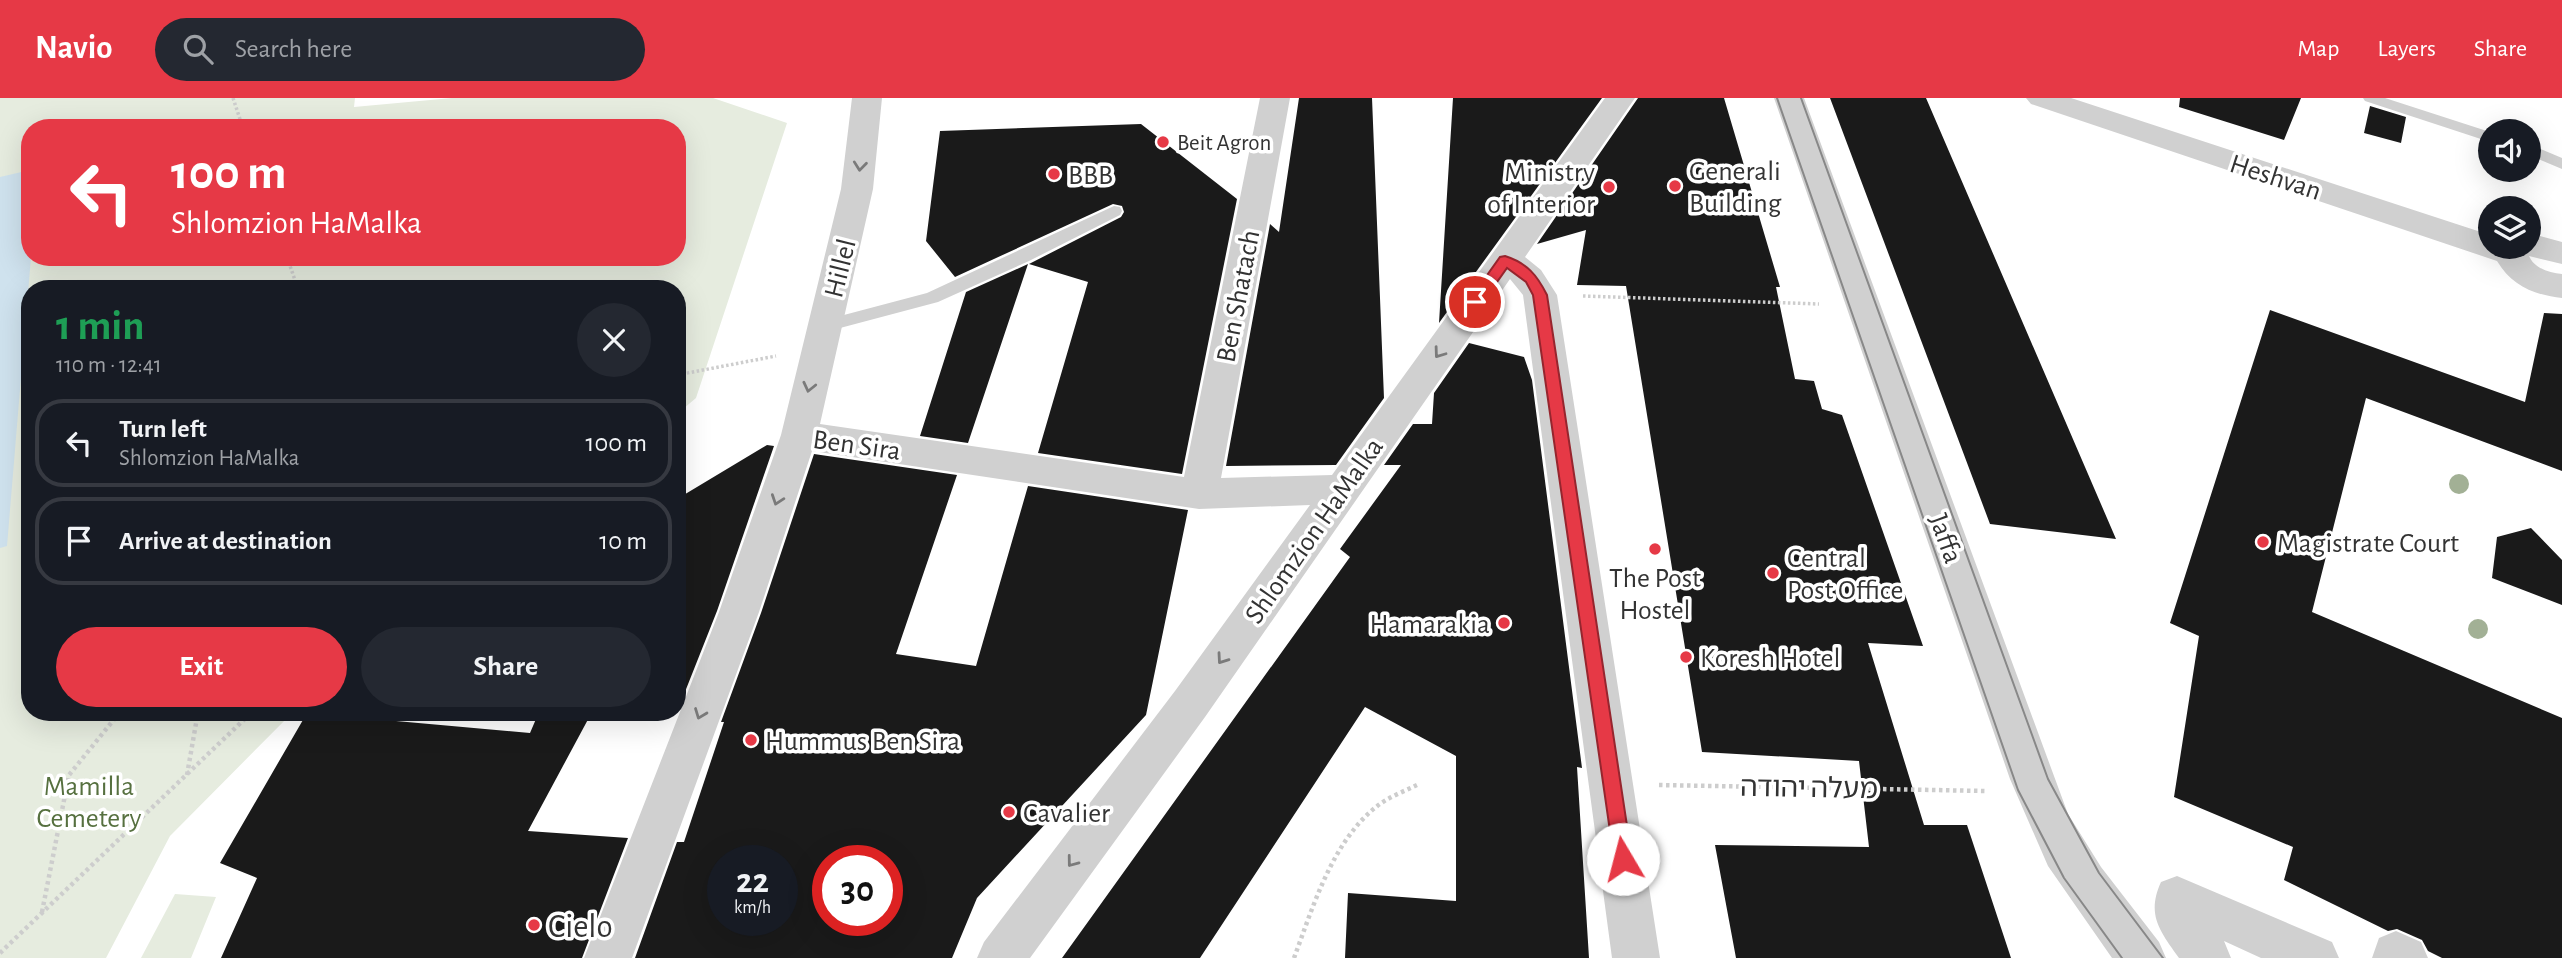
<!DOCTYPE html>
<meta charset="utf-8">
<style>
:root{--surface:#171b24;--page:#242831;--text:#f1f3f6;--muted:#9ea1a6;--line:#363941;--accent:#e63946}
body{margin:0;font-family:"Alegreya Sans","Noto Sans Hebrew",sans-serif;background:var(--page);color:var(--text);height:100vh;display:flex;flex-direction:column;font-size:26px;white-space:nowrap}
*{box-sizing:border-box;margin:0}
p{font-size:23px;color:var(--muted)}
.icon{flex:none;width:38px;height:38px;fill:none;stroke:currentColor;stroke-width:2;stroke-linecap:round;stroke-linejoin:round}
.map{position:relative;flex:1;overflow:hidden}
.sheet{position:absolute;left:21px;top:182px;width:665px;height:441px;display:flex;flex-direction:column;background:var(--surface);border-radius:28px;box-shadow:0 7px 28px #0002}
.sheet>*{flex:none}
.banner{position:absolute;left:21px;top:21px;width:665px;height:147px;border-radius:28px;box-shadow:0 7px 28px #0002;background:#e63946;color:#fff;overflow:hidden}
.controls{position:absolute;left:2478px;top:21px;display:grid;gap:14px}
.controls a{display:grid;place-items:center;width:63px;height:63px;border-radius:50%;background:var(--surface);box-shadow:0 7px 28px #0002;font-size:35px}
.speed{position:absolute;left:707px;top:747px;display:flex;gap:14px;font-size:35px;font-weight:700;text-align:center}
.speed>*{display:grid;place-content:center;width:91px;height:91px;border-radius:50%;background:var(--surface);box-shadow:0 7px 28px #0002;line-height:1}
.speed small{font-size:18px;font-weight:400}
.speed .limit{border:10px solid #d22;background:#fff;color:#111}
.pin{position:absolute;display:grid;place-items:center;width:60px;height:60px;color:#fff;margin:-30px;border:4px solid #fff;border-radius:50%;box-shadow:0 2px 7px #0007}
.me{position:absolute;width:77px;margin:-38px;rotate:352deg;stroke-linejoin:round;filter:drop-shadow(0 0 5px #0008)}
.turn{display:flex;align-items:center;gap:24px;height:147px;padding:0 35px;font-size:32px}
.turn .icon{width:91px;height:91px;stroke-width:2.5}
.turn b{display:block;font-size:49px;line-height:60px}
.round{display:grid;place-items:center;flex:none;width:74px;height:74px;border-radius:37px;background:var(--page)}
.overview{display:flex;align-items:center;justify-content:space-between;height:119px;padding:0 35px}
h1{font-size:42px;font-weight:700;line-height:52px;color:#1e9e55}
.primary-button{display:flex;gap:14px;margin-top:auto;padding:14px 35px}
.primary-button a{flex:1;height:80px;border-radius:42px;background:var(--accent);color:#fff;font-size:28px;font-weight:700;line-height:80px;text-align:center}
.primary-button a+a{background:var(--page);color:var(--text)}
ul{padding:0;list-style:none}
li{display:flex;align-items:center;gap:21px;height:88px;margin:0 14px 10px;padding:0 21px;border:4px solid var(--line);border-radius:28px}
li div{flex:1}
li b{display:block;font-size:26px}
li em{font-style:normal}
header{display:flex;align-items:center;gap:42px;box-sizing:border-box;height:98px;padding:0 35px;background:var(--accent);color:#fff}
header strong{font-size:33px}
nav{display:flex;gap:38px;margin-inline-start:auto;font-size:24px}
.search{width:490px;height:63px;background:var(--page);display:flex;align-items:center;gap:18px;box-sizing:border-box;padding:0 24px;border-radius:38px;color:var(--muted);font-size:26px}
.map>svg:first-child{display:block}
</style>
<header>
<strong>Navio</strong>
<div class="search"><svg class="icon" aria-label="search" viewBox="0 0 24 24"><circle cx="10" cy="10" r="6"/><path d="M15 15l6 6"/></svg>Search here</div>
<nav><a>Map</a><a>Layers</a><a>Share</a></nav>
</header>
<div class="map">
<svg width="2562" height="860" viewBox="0 0 2562 860">
<rect width="100%" height="100%" fill="#fff"/>
<!-- green -->
<path fill="#e6ecdf" fill-rule="evenodd" d="M0,0H355L354,9L452,0H713L787,25L696,300L677,316V191H30V614H293L170,738L106,860H0ZM30,30H677V159H30Z
M175,796L216,799L191,860H141Z"/>
<!-- water -->
<path fill="#cfe2ee" d="M30,72L31,159L7,448L0,450V79Z"/>
<!-- building -->
<path fill="#1a1a1a" fill-rule="evenodd" d="M1299,0H1372L1384,300L1336,367L1226,368L1270,126L1279,134Z
M1453,0H1602L1439,225Z
M1638,0H1724L1780,189H1776L1795,281L1814,283L1822,311L1842,317L1923,548L1868,545L1924,727H1967L2011,860H1736L1715,747L1869,749L1859,663L1702,654L1626,188L1577,187L1586,132L1537,146Z
M1830,0H1926L2116,441L1990,426Z
M2180,0H2301L2284,42L2179,9Z
M2370,8L2406,19L2401,45L2364,35Z
M1141,26L1237,101L1182,376L1038,355L1088,184L1029,166L1121,119L1124,114L1122,108L1113,106L955,179L926,143L940,33Z
M1028,166L968,345L920,338L966,194Z
M2270,212L2525,304L2544,215L2562,216V373L2366,300L2312,514L2562,620V860H2442L2428,853L2422,842L2397,831L2388,833L2284,782L2293,749L2174,699L2199,538L2170,525Z
M1469,245L1524,259L1532,282L1582,670L1577,669L1589,860H1345L1348,795L1456,803V658L1365,609L1200,860H1062L1350,459L1340,451L1401,367H1384L1413,326H1432L1434,295Z
M767,347L774,348L717,513L677,614V401Z
M814,356L957,377L896,556L976,568L1028,388L1188,412L1146,617L977,800L952,860H635L677,744H684L724,624H721L761,515ZM723,763H782V822H723ZM828,763H887V822H828Z
M2531,430L2562,462V507L2492,480L2497,439Z
M539,614H592L528,733L628,740L582,860H221L257,780L220,765L307,615L530,635Z"/>
<g fill="none" stroke-linecap="round" stroke-linejoin="round">
<!-- path-far1 -->
<path stroke="#cdcdcd" stroke-width="3.5" stroke-dasharray="2.5 2.5" stroke-linecap="butt" d="M233,0L243,30
M287,159L298,191
M1583,198L1819,206
M677,277L776,258"/>
<!-- path -->
<path stroke="#cdcdcd" stroke-width="4.5" stroke-dasharray="3.5 3.5" stroke-linecap="butt" d="M187,677L198,614
M1659,687L1987,693
M42,814L69,677L120,614
M0,855L252,614
M1294,860C1313,809 1332,744 1376,709C1388,699 1405,693 1419,686"/>
<!-- lane -->
<path fill="#d0d0d0" fill-rule="evenodd" d="M2363,0H2385L2490,34V44L2365,3Z
M2529,46L2562,60V71L2529,57Z
M1114,108L1120,109L1122,113L1120,117L1029,163L938,204L825,234L816,228L825,222L927,195Z"/>
<!-- street -->
<path fill="#d0d0d0" fill-rule="evenodd" d="M852,0H882L873,91L820,326L1184,379L1260,0H1290L1221,380L1332,377L1605,0H1635L1525,159L1541,172L1557,197L1660,860H1612L1523,197L1510,181L1205,619L1030,860H977L984,844L1175,593L1310,407L1199,411L812,353L759,514L632,860H584L719,514L781,337L841,91Z
M1774,0H1804L2068,716L2101,769L2159,844L2166,860H2112L2048,768L2010,681Z
M2026,0H2071L2490,137V149H2529V135L2562,144V166L2529,158C2534,170 2549,175 2562,176V200C2534,197 2512,188 2497,163L2031,6Z
M2177,778L2332,844L2339,860H2261L2224,843L2231,860H2179C2160,833 2146,817 2161,784Z
M2396,833L2421,844L2428,860H2372L2379,840Z"/>
<!-- tram -->
<path stroke="#888" stroke-width="2" d="M1777,0L2018,692L2064,780L2122,860
M1801,0L2048,681L2099,775L2163,860"/>
</g>
<!-- trees -->
<g fill="#a2b095">
<circle cx="2459" cy="386" r="10"/>
<circle cx="2478" cy="531" r="10"/>
</g>
<!-- one-way arrows -->
<defs><path id="oneway-chevron" d="M-2-3.5L2.5 0L-2 3.5" fill="none" stroke-width="1.6" stroke-linecap="round" stroke-linejoin="round" transform="scale(1.75)"/></defs>
<g stroke="#7a7a7a">
<use href="#oneway-chevron" transform="translate(860 68) rotate(96)"/>
<use href="#oneway-chevron" transform="translate(1439 255) rotate(126)"/>
<use href="#oneway-chevron" transform="translate(809 289) rotate(103)"/>
<use href="#oneway-chevron" transform="translate(777 402) rotate(109)"/>
<use href="#oneway-chevron" transform="translate(1222 561) rotate(125)"/>
<use href="#oneway-chevron" transform="translate(700 616) rotate(111)"/>
<use href="#oneway-chevron" transform="translate(1072 764) rotate(127)"/>
</g>
<!-- route -->
<path fill="#e63946" stroke="#96252e" stroke-width="2" d="M1505,158C1527,165 1537,177 1547,197L1632,761L1630,767L1623,770L1616,767L1614,761L1533,197L1526,184L1507,170L1480,208L1475,209L1468,204L1500,159Z"/>
<!-- markers -->
<g fill="#e63946" stroke="#fff" stroke-width="2.5">
<circle cx="1163" cy="44" r="7"/>
<circle cx="1054" cy="76" r="7"/>
<circle cx="1675" cy="88" r="7"/>
<circle cx="1609" cy="89" r="7"/>
<circle cx="2263" cy="444" r="7"/>
<circle cx="1655" cy="451" r="7"/>
<circle cx="1773" cy="475" r="7"/>
<circle cx="1504" cy="525" r="7"/>
<circle cx="1686" cy="559" r="7"/>
<circle cx="751" cy="642" r="7"/>
<circle cx="1009" cy="714" r="7"/>
<circle cx="534" cy="827" r="7"/>
</g>
<g text-anchor="middle" stroke-width="7" stroke-linejoin="round" paint-order="stroke">
<!-- far-poi labels -->
<g font-size="23" fill="#333" stroke="#fff" text-anchor="start">
<text x="1177" y="52">Beit Agron</text>
</g>
<!-- poi labels -->
<g font-size="28" fill="#333" stroke="#fff" text-anchor="start">
<text x="1689" y="82">Generali<tspan x="1689" dy="32">Building</tspan></text>
<text x="1595" y="83" text-anchor="end">Ministry<tspan x="1595" dy="32">of Interior</tspan></text>
<text x="1068" y="86">BBB</text>
<text x="2277" y="454">Magistrate Court</text>
<text x="1787" y="469">Central<tspan x="1787" dy="32">Post Office</tspan></text>
<text x="1655" y="489" text-anchor="middle">The Post<tspan x="1655" dy="32">Hostel</tspan></text>
<text x="1490" y="535" text-anchor="end">Hamarakia</text>
<text x="1700" y="569">Koresh Hotel</text>
<text x="765" y="652">Hummus Ben Sira</text>
<text x="1023" y="724">Cavalier</text>
</g>
<!-- street labels -->
<g font-size="28" fill="#333" stroke="#fff">
<text transform="translate(2276 78) rotate(18)" y="10">Heshvan</text>
<text transform="translate(839 170) rotate(-76)" y="10">Hillel</text>
<text transform="translate(1237 198) rotate(-79)" y="10">Ben Shatach</text>
<text transform="translate(857 346) rotate(8)" y="10">Ben Sira</text>
<text transform="translate(1313 432) rotate(-55)" y="10">Shlomzion HaMalka</text>
<text transform="translate(1947 440) rotate(70)" y="10">Jaffa</text>
<text transform="translate(1809 689) rotate(1)" y="10">מעלה יהודה</text>
</g>
<!-- park labels -->
<g font-size="28" fill="#56703f" stroke="#fff">
<text x="89" y="697">Mamilla<tspan x="89" dy="32">Cemetery</tspan></text>
</g>
<!-- near-poi labels -->
<g font-size="33" fill="#333" stroke="#fff" text-anchor="start">
<text x="548" y="839">Cielo</text>
</g>
</g>
</svg>
<div class="controls">
<a><svg class="icon" aria-label="sound" viewBox="0 0 24 24"><path d="M4 9h4l5-4v14l-5-4H4zM17 9q2 3 0 6"/></svg></a>
<a><svg class="icon" aria-label="layers" viewBox="0 0 24 24"><path d="M12 4l9 5-9 5-9-5zM3 14l9 5 9-5"/></svg></a>
</div>
<div class="speed"><div>22<small>km/h</small></div><div class="limit">30</div></div>
<div class="pin" style="left:1475px;top:204px;background:#d93025"><svg class="icon" aria-label="arrive" viewBox="0 0 24 24"><path d="M6 21V4h12l-3 4 3 4H6"/></svg></div>
<svg class="me" style="left:1623px;top:761px" viewBox="-20 -20 40 40"><circle r="19" fill="#fff"/><path d="M0-13L10 11 0 6-10 11z" fill="#e63946"/></svg>
<div class="banner">
<div class="turn"><svg class="icon" aria-label="left" viewBox="0 0 24 24"><path d="M17 20v-9H6M10 6l-5 5 5 5"/></svg><div><b>100 m</b>Shlomzion HaMalka</div></div>
</div>
<section class="sheet">
<div class="overview"><div><h1>1 min</h1><p>110 m · 12:41</p></div><a class="round"><svg class="icon" aria-label="close" viewBox="0 0 24 24"><path d="M6 6l12 12M18 6L6 18"/></svg></a></div>
<ul>
<li><svg class="icon" aria-label="left" viewBox="0 0 24 24"><path d="M17 20v-9H6M10 6l-5 5 5 5"/></svg><div><b>Turn left</b><p>Shlomzion HaMalka</p></div><em>100 m</em></li>
<li><svg class="icon" aria-label="arrive" viewBox="0 0 24 24"><path d="M6 21V4h12l-3 4 3 4H6"/></svg><div><b>Arrive at destination</b></div><em>10 m</em></li>
</ul>
<div class="primary-button"><a>Exit</a><a>Share</a></div>
</section>
</div>
